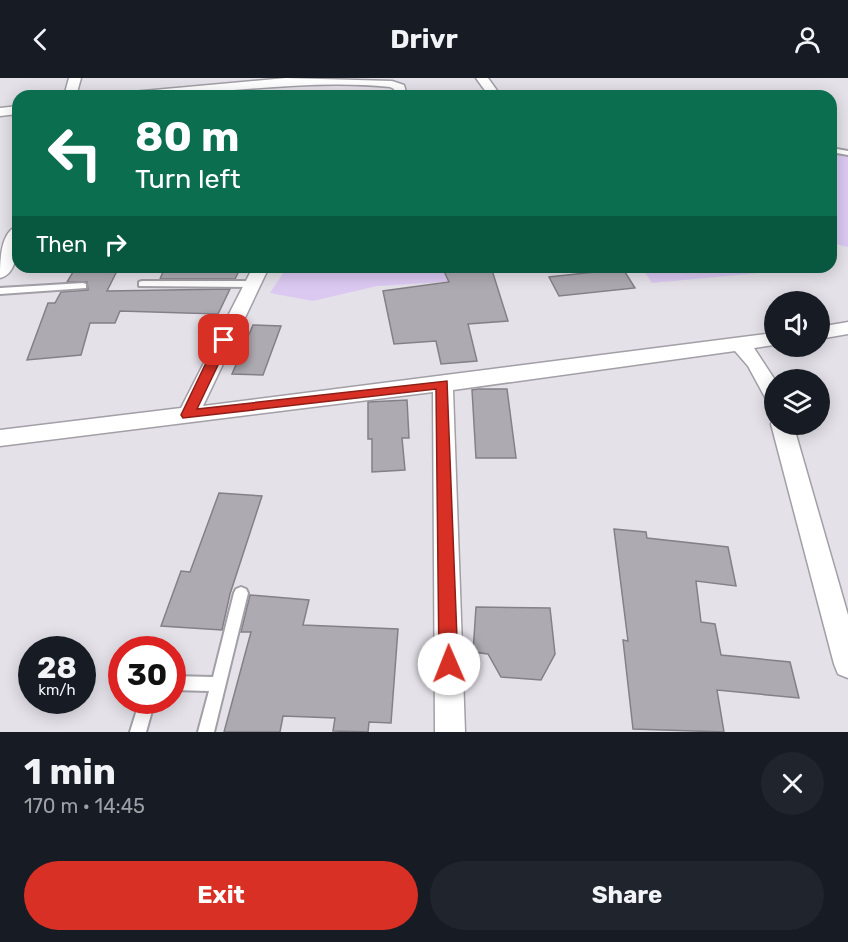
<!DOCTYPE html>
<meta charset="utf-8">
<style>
:root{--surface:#171b24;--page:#20242c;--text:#f1f3f6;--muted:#9ea1a6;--accent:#d93025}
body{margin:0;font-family:Rubik,sans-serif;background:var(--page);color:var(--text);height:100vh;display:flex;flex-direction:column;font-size:22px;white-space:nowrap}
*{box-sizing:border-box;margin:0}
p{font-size:20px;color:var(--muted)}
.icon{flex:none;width:33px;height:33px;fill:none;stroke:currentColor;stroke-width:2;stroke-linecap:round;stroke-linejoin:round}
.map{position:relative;height:654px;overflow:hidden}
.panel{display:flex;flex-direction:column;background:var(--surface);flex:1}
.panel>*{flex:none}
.hud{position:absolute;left:12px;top:12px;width:825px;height:183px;border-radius:18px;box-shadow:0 3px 15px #0003;background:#0b6e4f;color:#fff;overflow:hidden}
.buttons{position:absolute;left:764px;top:213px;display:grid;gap:12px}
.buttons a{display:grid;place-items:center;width:66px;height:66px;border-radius:50%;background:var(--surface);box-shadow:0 3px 15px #0003;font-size:30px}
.speed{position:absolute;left:18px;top:558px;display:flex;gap:12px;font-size:30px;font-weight:700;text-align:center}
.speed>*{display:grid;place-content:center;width:78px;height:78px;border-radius:50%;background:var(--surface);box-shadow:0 3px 15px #0003;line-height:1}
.speed small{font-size:15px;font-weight:400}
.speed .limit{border:9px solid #d22;background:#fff;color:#111}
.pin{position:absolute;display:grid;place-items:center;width:51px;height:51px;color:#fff;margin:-26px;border-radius:12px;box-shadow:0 3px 9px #0006}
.me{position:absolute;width:66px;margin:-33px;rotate:359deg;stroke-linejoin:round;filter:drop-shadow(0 0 4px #0008)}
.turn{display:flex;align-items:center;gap:21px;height:126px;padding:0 24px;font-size:27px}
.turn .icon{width:78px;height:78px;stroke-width:2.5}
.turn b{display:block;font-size:42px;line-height:51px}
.then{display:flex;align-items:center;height:57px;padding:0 24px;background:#0003;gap:12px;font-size:22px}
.round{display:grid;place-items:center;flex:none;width:63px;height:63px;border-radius:32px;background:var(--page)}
.headline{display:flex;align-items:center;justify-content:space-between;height:102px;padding:0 24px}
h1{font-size:36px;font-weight:700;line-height:45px}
.primary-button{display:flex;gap:12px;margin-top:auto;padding:12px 24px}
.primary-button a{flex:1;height:69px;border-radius:36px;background:var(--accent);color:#fff;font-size:24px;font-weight:700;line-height:69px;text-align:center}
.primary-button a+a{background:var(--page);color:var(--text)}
header{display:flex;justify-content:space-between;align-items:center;height:78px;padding:0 24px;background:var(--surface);font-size:27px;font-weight:700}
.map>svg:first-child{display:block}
</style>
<header><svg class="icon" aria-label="back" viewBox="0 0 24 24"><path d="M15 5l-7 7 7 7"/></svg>Drivr<svg class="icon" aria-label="person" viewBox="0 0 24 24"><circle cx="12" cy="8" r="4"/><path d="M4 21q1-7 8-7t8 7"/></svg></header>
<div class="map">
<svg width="848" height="654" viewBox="0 0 848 654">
<rect width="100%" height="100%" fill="#e4e1e9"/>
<!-- green -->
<path fill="#dcc9f2" d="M831,73L848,76V169L831,165Z
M287,189H458V203L377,208L313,223L270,215Z
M508,189H757L760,195L652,205L641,189L519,195Z"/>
<!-- building -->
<path fill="#aeaab2" stroke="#838087" stroke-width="1.5" d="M76,189H119L107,213L230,211L218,236L120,233L115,245H90L81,277L27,282L48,225H55L61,214L88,212L87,204H67Z
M165,189H241L235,201H160Z
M442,189H491L508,243L468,246L477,283L441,286L436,263L394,266L383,213L449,204Z
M623,191L635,210L559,218L549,199Z
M253,247L281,248L263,297L232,296Z
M478,311H507L516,380H476L472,312Z
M407,322L409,360H402L405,392L372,394V361H368V324Z
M219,415L262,418L230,516L222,552L161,548L181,493L190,494Z
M614,451L646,454L647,460L728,469L736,508L696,503L701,544L715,546L721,577L790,584L799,620L717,612L724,654L633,651L623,562L628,563Z
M250,517L309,522L303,547L398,551L391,645L369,644L368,654L333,653L335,640L283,638L280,654H224L251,554H241Z
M476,529L550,530L555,576L541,602L501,599L488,576L473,574Z"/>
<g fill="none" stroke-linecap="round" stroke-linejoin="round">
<defs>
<path id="service" d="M831,70L848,73V77L831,74Z
M142,203H251L255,206L251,209L139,208V204Z
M83,205L86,206V210L0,216V210Z
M241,509L246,511L248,515L214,654H198L209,613L172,612V598L213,599L234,515L236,511Z
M140,622H155L146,654H130Z"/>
<path id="minor" d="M69,0H81L76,18H64Z
M286,0L392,3L404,7L407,18H395L394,11L390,9C302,0 214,18 126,18L132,14Z
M476,0H488L501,18H489Z
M18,28V36L0,38V30Z
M18,148C18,164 19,196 0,200C0,185 0,153 18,148Z
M253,189H269L203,328L774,255V267L754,270L775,302L774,325L767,323L748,288L735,273L453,312L465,654H435L433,314L0,368V352L181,330Z
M848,244V256L819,261V249Z
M774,341V346H793L848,537V600L838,596L834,586L771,346Z"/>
</defs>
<!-- service casing -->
<use href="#service" stroke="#a29fa6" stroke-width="4"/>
<!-- minor casing -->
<use href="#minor" stroke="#a29fa6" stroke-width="3"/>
<!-- service -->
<use href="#service" fill="#fff" fill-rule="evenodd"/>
<!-- minor -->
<use href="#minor" fill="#fff" fill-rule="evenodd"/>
</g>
<!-- route -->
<path fill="#d93025" stroke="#8d1f18" stroke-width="1.5" d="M224,258L230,262L197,331L447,303L458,586L455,592L449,595L442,592L439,586L436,311L183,340L181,337L217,262Z"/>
</svg>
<div class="buttons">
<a><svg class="icon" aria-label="sound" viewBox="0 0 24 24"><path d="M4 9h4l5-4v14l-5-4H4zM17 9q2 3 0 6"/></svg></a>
<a><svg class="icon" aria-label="layers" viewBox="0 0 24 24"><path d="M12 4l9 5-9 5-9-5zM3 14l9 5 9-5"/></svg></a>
</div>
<div class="speed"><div>28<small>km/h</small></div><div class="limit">30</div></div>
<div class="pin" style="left:224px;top:262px;background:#d93025"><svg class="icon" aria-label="arrive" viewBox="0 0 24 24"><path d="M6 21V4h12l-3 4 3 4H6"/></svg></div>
<svg class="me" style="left:449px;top:586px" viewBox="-20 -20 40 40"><circle r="19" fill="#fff"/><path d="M0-13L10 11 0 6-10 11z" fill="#d93025"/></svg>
<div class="hud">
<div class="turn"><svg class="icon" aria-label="left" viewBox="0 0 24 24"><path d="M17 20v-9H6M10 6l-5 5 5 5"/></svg><div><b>80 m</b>Turn left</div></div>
<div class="then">Then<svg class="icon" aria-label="right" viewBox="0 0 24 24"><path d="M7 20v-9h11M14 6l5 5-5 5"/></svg></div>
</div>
</div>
<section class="panel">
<div class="headline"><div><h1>1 min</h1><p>170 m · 14:45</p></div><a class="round"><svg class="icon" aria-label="close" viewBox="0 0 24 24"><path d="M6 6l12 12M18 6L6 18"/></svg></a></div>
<div class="primary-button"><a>Exit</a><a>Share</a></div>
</section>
